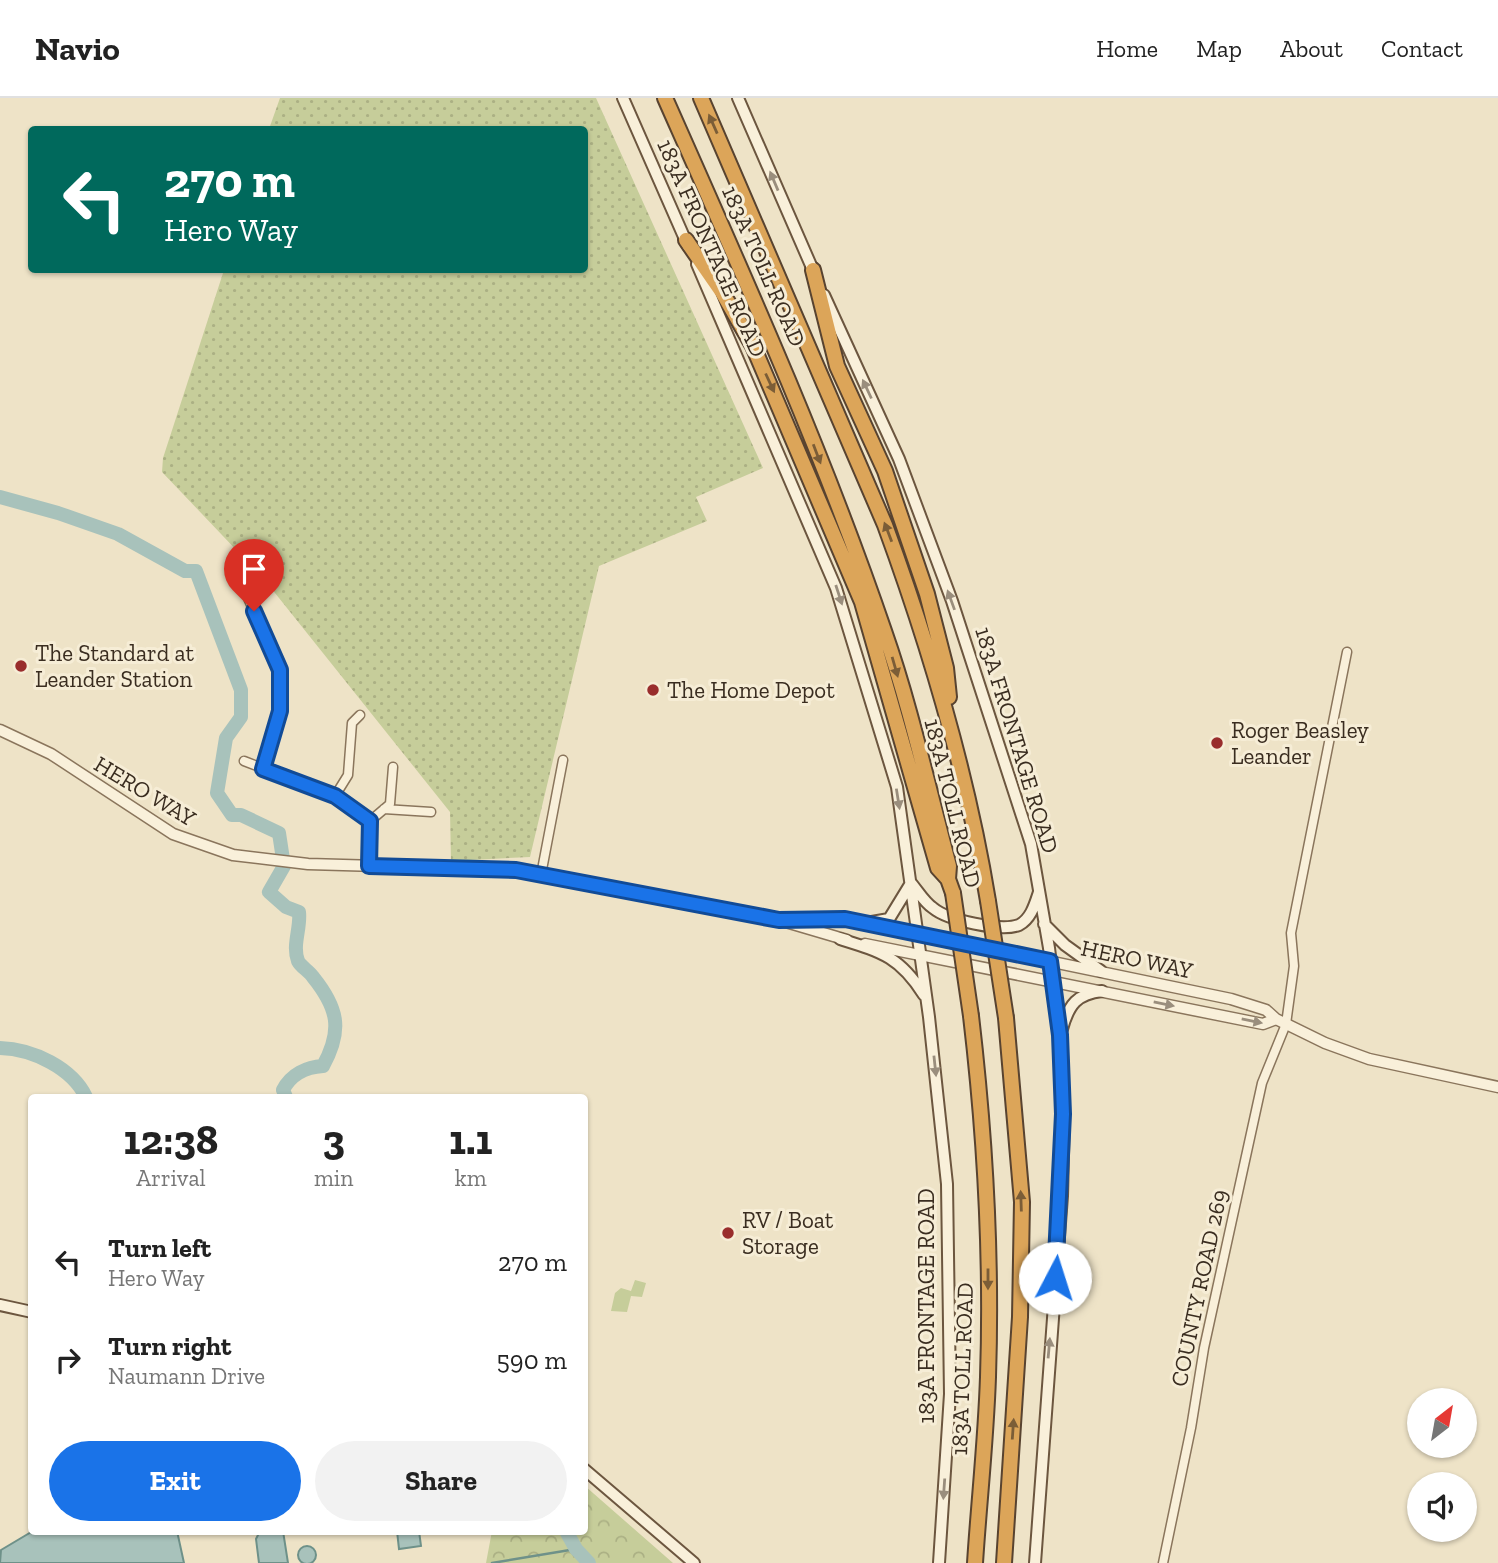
<!DOCTYPE html>
<style>
:root{--surface:#fff;--page:#f2f2f2;--text:#222;--muted:#767676;--line:#e0e0e0;--accent:#1a73e8}
body{margin:0;font-family:"Zilla Slab",serif;background:var(--page);color:var(--text);height:100vh;display:flex;flex-direction:column;font-size:26px;white-space:nowrap}
*{box-sizing:border-box;margin:0}
p{font-size:23px;color:var(--muted)}
.icon{flex:none;width:38px;height:38px;fill:none;stroke:currentColor;stroke-width:2;stroke-linecap:round;stroke-linejoin:round}
.map{position:relative;flex:1;overflow:hidden}
.sheet{position:absolute;left:28px;top:996px;width:560px;height:441px;display:flex;flex-direction:column;background:var(--surface);border-radius:7px;box-shadow:0 2px 5px #0004}
.sheet>*{flex:none}
.banner{position:absolute;left:28px;top:28px;width:560px;height:147px;border-radius:7px;box-shadow:0 2px 5px #0004;background:#00695c;color:#fff;overflow:hidden}
.needle{width:46px;rotate:31deg}
.tools{position:absolute;left:1407px;top:1290px;display:grid;gap:14px}
.tools a{display:grid;place-items:center;width:70px;height:70px;border-radius:50%;background:var(--surface);box-shadow:0 2px 5px #0004;font-size:35px}
.pin{position:absolute;display:grid;place-items:center;width:60px;height:60px;color:#fff;margin:-72px -30px;border-radius:50% 50% 50% 0;rotate:-45deg;box-shadow:0 0 7px #0007}
.pin .icon{rotate:45deg}
.me{position:absolute;width:77px;margin:-38px;rotate:5deg;stroke-linejoin:round;filter:drop-shadow(0 0 5px #0008)}
.turn{display:flex;align-items:center;gap:24px;height:147px;padding:0 21px;font-size:32px}
.turn .icon{width:91px;height:91px;stroke-width:2.5}
.turn b{display:block;font-size:49px;line-height:60px}
.eta{display:flex;justify-content:space-evenly;align-items:center;height:119px;text-align:center}
.eta b{font-size:42px;font-weight:700;line-height:49px}
.button{display:flex;gap:14px;margin-top:auto;padding:14px 21px}
.button a{flex:1;height:80px;border-radius:42px;background:var(--accent);color:#fff;font-size:28px;font-weight:700;line-height:80px;text-align:center}
.button a+a{background:var(--page);color:var(--text)}
ul{padding:0;list-style:none}
li{display:flex;align-items:center;gap:21px;height:98px;padding:0 21px}
li div{flex:1}
li b{display:block;font-size:26px}
li em{font-style:normal}
header{display:flex;align-items:center;gap:42px;box-sizing:border-box;height:98px;padding:0 35px;background:var(--surface);border-bottom:2px solid var(--line)}
header strong{font-size:33px}
nav{display:flex;gap:38px;margin-inline-start:auto;font-size:24px}
.map>svg:first-child{display:block}
</style>
<header>
<strong>Navio</strong>
<nav><a>Home</a><a>Map</a><a>About</a><a>Contact</a></nav>
</header>
<div class="map">
<svg width="1498" height="1465" viewBox="0 0 1498 1465">
<defs>
<pattern id="grass-dots" width="8" height="8" patternUnits="userSpaceOnUse" patternTransform="scale(1.75)"><rect width="8" height="8" fill="#c6cd9a"/><path d="M2 2h.1M6 6h.1" fill="none" stroke="#abb084" stroke-width="1.8" stroke-linecap="round"/></pattern>
<pattern id="forest-crowns" width="20" height="18" patternUnits="userSpaceOnUse" patternTransform="scale(1.75)"><rect width="20" height="18" fill="#c6cd9a"/><path d="M2 6a3 3 0 1 1 6 0M12 15a3 3 0 1 1 6 0" fill="none" stroke="#abb084"/></pattern>
</defs>
<rect width="100%" height="100%" fill="#eee3c7"/>
<!-- grass -->
<path fill="url(#grass-dots)" d="M280,0H596L763,370L696,399L707,423L599,468L530,759L451,763L450,714L263,480L162,374L163,360L224,172H584V32L269,31Z"/>
<!-- forest -->
<path fill="url(#forest-crowns)" d="M585,1388L673,1465H486L492,1433H584Z"/>
<!-- park -->
<path fill="#c6cd9a" d="M635,1182L646,1185L642,1199L631,1198L627,1214L611,1213L615,1195L621,1190L631,1193Z"/>
<!-- water -->
<path fill="#a8c2bb" stroke="#6e9189" stroke-width="2" d="M33,1433H177L184,1465H0L1,1452Z
M260,1433H283L288,1465H259L256,1441Z
M397,1433H419L421,1448L399,1451Z
M298 1457a9 9 0 1 1 18 0a9 9 0 1 1-18 0Z"/>
<g fill="none" stroke-linecap="round" stroke-linejoin="round">
<!-- stream -->
<path stroke="#6e9189" stroke-width="2.5" d="M492,1465L576,1451"/>
<!-- river -->
<path stroke="#a8c2bb" stroke-width="14" d="M0,399L58,415L118,436L185,473H196L241,592V619L226,640L217,695L232,717H241L279,735L284,768L269,794L286,809L299,814C301,830 292,847 298,863C301,869 309,873 313,879C338,910 343,932 323,968C307,969 291,976 283,992L286,999
M0,950C33,951 72,970 86,999
M566,1433L576,1451L589,1465"/>
<defs>
<path id="minor" d="M244,491L280,572V613L263,671
M244,663L335,698L370,723L369,768
M335,698L348,677L352,625L360,617
M384,711L431,714
M370,723L390,706L393,669
M541,777L563,662
M1163,1465L1191,1330L1204,1250L1262,985L1286,926L1294,868L1291,835L1347,554"/>
<path id="tertiary" d="M0,632L51,656L173,736L233,757L308,766L516,772L779,822L847,842
M789,822L845,821L1231,901L1266,912L1276,921L1325,945L1369,961L1498,989
M865,846L1263,926L1276,921"/>
<path id="secondary" d="M623,0L688,148
M738,0L816,179
M697,166L836,490L897,689L929,919L947,1086L950,1296L939,1465
M824,197L899,361L952,503L1031,746L1049,850L1060,937L1064,1016L1062,1098L1035,1465
M911,785C918,793 924,804 933,810C947,822 1001,834 1019,827C1031,821 1035,806 1039,794
M866,825L889,821L911,785
M1044,826L1065,847L1101,873
M840,841C882,854 900,859 924,897
M1062,931C1069,906 1077,896 1102,893
M0,1207L32,1214
M584,1371L694,1465"/>
<path id="motorway" d="M665,0C743,176 822,351 884,533C911,610 928,690 949,768L948,781L953,795
M701,0L885,427C930,550 967,674 988,803
M686,142L722,194L753,248L862,504L938,770L948,781
M813,172L837,268L885,373L927,496L946,570L949,599
M971,918C985,1037 992,1159 988,1279C986,1341 979,1403 975,1465
M1004,1465L1020,1219L1022,1104L1006,920"/>
</defs>
<!-- minor casing -->
<use href="#minor" stroke="#8a755c" stroke-width="11"/>
<!-- tertiary casing -->
<use href="#tertiary" stroke="#8a755c" stroke-width="13"/>
<!-- secondary casing -->
<use href="#secondary" stroke="#6c563f" stroke-width="14"/>
<!-- motorway casing -->
<use href="#motorway" stroke="#584330" stroke-width="18"/>
<!-- minor -->
<use href="#minor" stroke="#f9f0da" stroke-width="8"/>
<!-- tertiary -->
<use href="#tertiary" stroke="#f9f0da" stroke-width="10"/>
<!-- secondary -->
<use href="#secondary" stroke="#f9f0da" stroke-width="10"/>
<!-- motorway -->
<use href="#motorway" stroke="#dca559" stroke-width="14"/>
<defs>
<path id="motorway-bridge" d="M953,795L971,918
M988,803L1006,920"/>
</defs>
<!-- motorway-bridge casing -->
<use href="#motorway-bridge" stroke="#584330" stroke-width="18" stroke-linecap="butt"/>
<!-- motorway-bridge -->
<use href="#motorway-bridge" stroke="#dca559" stroke-width="14"/>
</g>
<!-- one-way arrows -->
<defs><path id="oneway-solid" d="M-6-.8H1V-3.2L6.5 0L1 3.2V.8H-6Z" transform="scale(1.75)"/></defs>
<g fill="#7b5d37">
<use href="#oneway-solid" transform="translate(713 26) rotate(-114)"/>
<use href="#oneway-solid" transform="translate(770 285) rotate(65)"/>
<use href="#oneway-solid" transform="translate(817 356) rotate(69)"/>
<use href="#oneway-solid" transform="translate(888 434) rotate(-111)"/>
<use href="#oneway-solid" transform="translate(895 569) rotate(74)"/>
<use href="#oneway-solid" transform="translate(1021 1103) rotate(-92)"/>
<use href="#oneway-solid" transform="translate(988 1181) rotate(90)"/>
<use href="#oneway-solid" transform="translate(1013 1331) rotate(-86)"/>
</g>
<g fill="#9a8e7d">
<use href="#oneway-solid" transform="translate(774 83) rotate(-113)"/>
<use href="#oneway-solid" transform="translate(867 291) rotate(-115)"/>
<use href="#oneway-solid" transform="translate(839 497) rotate(72)"/>
<use href="#oneway-solid" transform="translate(951 502) rotate(-110)"/>
<use href="#oneway-solid" transform="translate(898 701) rotate(81)"/>
<use href="#oneway-solid" transform="translate(1164 906) rotate(11)"/>
<use href="#oneway-solid" transform="translate(1252 923) rotate(11)"/>
<use href="#oneway-solid" transform="translate(935 968) rotate(84)"/>
<use href="#oneway-solid" transform="translate(1049 1250) rotate(-85)"/>
<use href="#oneway-solid" transform="translate(944 1391) rotate(94)"/>
</g>
<g fill="none" stroke-linecap="round" stroke-linejoin="round">
<defs>
<path id="route" d="M254,513L280,572V613L263,671L335,698L370,723L369,768L516,772L779,822L845,821L1050,863L1060,937L1063,1016L1055,1180"/>
</defs>
<!-- route casing -->
<use href="#route" stroke="#114b97" stroke-width="18"/>
<!-- route -->
<use href="#route" stroke="#1a73e8" stroke-width="12"/>
</g>
<!-- markers -->
<g fill="#992d2c" stroke="#f6edd6" stroke-width="2.5">
<circle cx="21" cy="568" r="7"/>
<circle cx="653" cy="592" r="7"/>
<circle cx="1217" cy="645" r="7"/>
<circle cx="728" cy="1135" r="7"/>
</g>
<g text-anchor="middle" stroke-width="6" stroke-linejoin="round" paint-order="stroke">
<!-- street labels -->
<g font-size="23" fill="#3a2d20" stroke="#f6edd6">
<text transform="translate(712 150) rotate(66)" y="8">183A FRONTAGE ROAD</text>
<text transform="translate(764 168) rotate(66)" y="8">183A TOLL ROAD</text>
<text transform="translate(1017 642) rotate(73)" y="8">183A FRONTAGE ROAD</text>
<text transform="translate(145 693) rotate(31)" y="8">HERO WAY</text>
<text transform="translate(953 705) rotate(76)" y="8">183A TOLL ROAD</text>
<text transform="translate(1137 861) rotate(12)" y="8">HERO WAY</text>
<text transform="translate(1199 1190) rotate(-78)" y="8">COUNTY ROAD 269</text>
<text transform="translate(926 1208) rotate(-90)" y="8">183A FRONTAGE ROAD</text>
<text transform="translate(962 1271) rotate(-88)" y="8">183A TOLL ROAD</text>
</g>
<!-- poi labels -->
<g font-size="23" fill="#3a2d20" stroke="#f6edd6" text-anchor="start">
<text x="35" y="563">The Standard at<tspan x="35" dy="26">Leander Station</tspan></text>
<text x="667" y="600">The Home Depot</text>
<text x="1231" y="640">Roger Beasley<tspan x="1231" dy="26">Leander</tspan></text>
<text x="742" y="1130">RV / Boat<tspan x="742" dy="26">Storage</tspan></text>
</g>
</g>
</svg>
<div class="tools">
<a><svg class="needle" viewBox="-14 -14 28 28"><path d="M0-13l5 13h-10z" fill="#e53935"/><path d="M0 13l5-13h-10z" fill="#767676"/></svg></a>
<a><svg class="icon" aria-label="sound" viewBox="0 0 24 24"><path d="M4 9h4l5-4v14l-5-4H4zM17 9q2 3 0 6"/></svg></a>
</div>
<div class="pin" style="left:254px;top:513px;background:#d93025"><svg class="icon" aria-label="arrive" viewBox="0 0 24 24"><path d="M6 21V4h12l-3 4 3 4H6"/></svg></div>
<svg class="me" style="left:1055px;top:1180px" viewBox="-20 -20 40 40"><circle r="19" fill="#fff"/><path d="M0-13L10 11 0 6-10 11z" fill="#1a73e8"/></svg>
<div class="banner">
<div class="turn"><svg class="icon" aria-label="left" viewBox="0 0 24 24"><path d="M17 20v-9H6M10 6l-5 5 5 5"/></svg><div><b>270 m</b>Hero Way</div></div>
</div>
<section class="sheet">
<div class="eta">
<div><b>12:38</b><p>Arrival</p></div>
<div><b>3</b><p>min</p></div>
<div><b>1.1</b><p>km</p></div>
</div>
<ul>
<li><svg class="icon" aria-label="left" viewBox="0 0 24 24"><path d="M17 20v-9H6M10 6l-5 5 5 5"/></svg><div><b>Turn left</b><p>Hero Way</p></div><em>270 m</em></li>
<li><svg class="icon" aria-label="right" viewBox="0 0 24 24"><path d="M7 20v-9h11M14 6l5 5-5 5"/></svg><div><b>Turn right</b><p>Naumann Drive</p></div><em>590 m</em></li>
</ul>
<div class="button"><a>Exit</a><a>Share</a></div>
</section>
</div>
